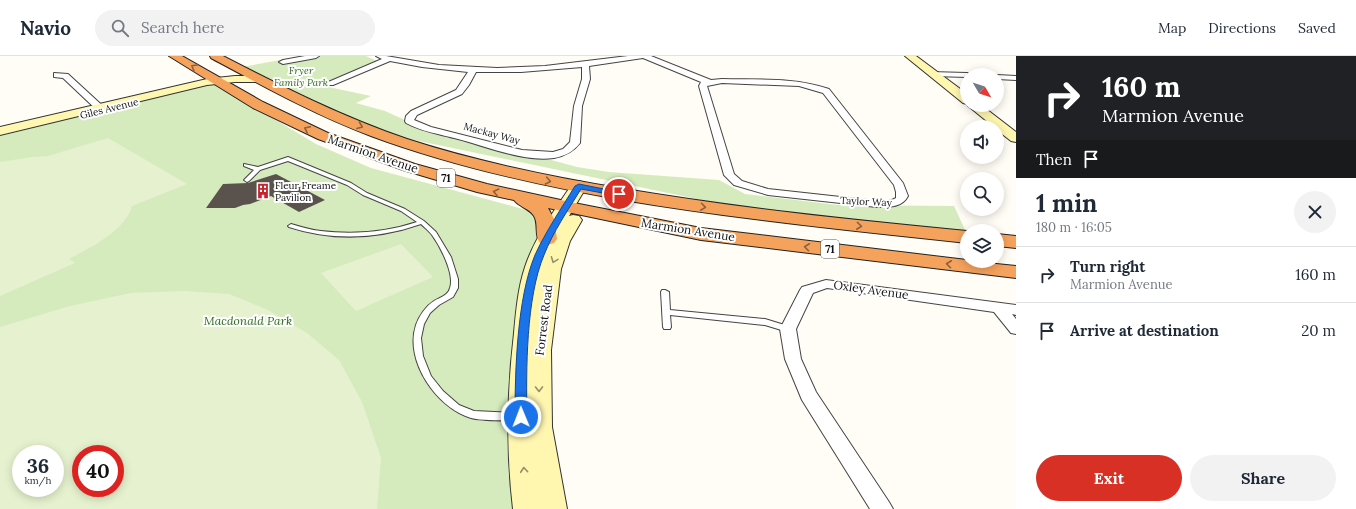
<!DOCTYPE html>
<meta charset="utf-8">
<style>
:root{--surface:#fff;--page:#f2f2f3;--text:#1f2937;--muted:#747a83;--line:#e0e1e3;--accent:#d93025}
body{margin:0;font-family:Lora,serif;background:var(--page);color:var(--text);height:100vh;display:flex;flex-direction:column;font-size:15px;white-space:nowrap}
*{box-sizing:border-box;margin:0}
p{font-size:13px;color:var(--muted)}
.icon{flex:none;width:22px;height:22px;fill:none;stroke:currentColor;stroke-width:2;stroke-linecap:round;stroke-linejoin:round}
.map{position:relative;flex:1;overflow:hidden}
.side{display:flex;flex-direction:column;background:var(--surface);width:340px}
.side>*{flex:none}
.banner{background:#202124;color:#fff;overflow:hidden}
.needle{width:26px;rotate:129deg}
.controls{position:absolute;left:960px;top:12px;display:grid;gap:8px}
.controls a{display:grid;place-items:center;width:44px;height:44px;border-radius:50%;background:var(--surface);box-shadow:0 2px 10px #0003;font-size:20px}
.speed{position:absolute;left:12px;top:389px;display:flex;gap:8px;font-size:20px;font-weight:700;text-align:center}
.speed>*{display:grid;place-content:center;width:52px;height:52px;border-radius:50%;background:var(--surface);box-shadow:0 2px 10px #0003;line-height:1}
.speed small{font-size:10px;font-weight:400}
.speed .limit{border:6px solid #d22;background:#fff;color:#111}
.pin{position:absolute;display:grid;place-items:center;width:34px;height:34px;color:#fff;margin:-17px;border:2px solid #fff;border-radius:50%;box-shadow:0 1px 4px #0007}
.me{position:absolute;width:44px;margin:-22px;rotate:359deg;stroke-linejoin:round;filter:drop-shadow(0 0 3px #0008)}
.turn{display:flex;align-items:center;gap:14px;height:84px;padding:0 20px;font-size:18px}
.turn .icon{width:52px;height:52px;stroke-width:2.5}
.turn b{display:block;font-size:28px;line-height:34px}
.then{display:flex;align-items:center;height:38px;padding:0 20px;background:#0003;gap:8px;font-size:15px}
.round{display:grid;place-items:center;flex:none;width:42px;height:42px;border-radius:21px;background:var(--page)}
.head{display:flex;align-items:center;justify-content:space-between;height:68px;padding:0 20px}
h1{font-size:24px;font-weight:800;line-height:30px}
.primary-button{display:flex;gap:8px;margin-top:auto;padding:8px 20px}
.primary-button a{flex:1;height:46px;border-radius:24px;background:var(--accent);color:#fff;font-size:16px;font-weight:800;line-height:46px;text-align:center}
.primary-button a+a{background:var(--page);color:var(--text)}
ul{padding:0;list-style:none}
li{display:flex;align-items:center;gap:12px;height:56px;padding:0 20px;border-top:1px solid var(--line)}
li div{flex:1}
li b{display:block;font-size:15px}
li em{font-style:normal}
header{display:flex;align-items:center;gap:24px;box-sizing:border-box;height:56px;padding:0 20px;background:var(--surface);border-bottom:1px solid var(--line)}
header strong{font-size:19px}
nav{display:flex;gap:22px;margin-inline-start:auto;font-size:14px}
.search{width:280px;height:36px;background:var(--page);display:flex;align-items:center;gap:10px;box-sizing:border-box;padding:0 14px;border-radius:22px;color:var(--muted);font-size:15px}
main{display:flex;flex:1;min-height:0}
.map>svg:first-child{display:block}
</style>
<header>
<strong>Navio</strong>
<div class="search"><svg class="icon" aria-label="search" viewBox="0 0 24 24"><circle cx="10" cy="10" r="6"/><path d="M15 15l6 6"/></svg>Search here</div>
<nav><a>Map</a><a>Directions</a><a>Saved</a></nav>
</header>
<main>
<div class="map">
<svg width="1016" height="453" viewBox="0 0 1016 453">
<rect width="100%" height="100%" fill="#fffdf5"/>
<!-- green -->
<path fill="#d5ebbd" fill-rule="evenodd" d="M303,0H366L377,5L319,29L371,40L356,47L385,55L405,64L577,111L609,116L719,124L745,138L838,149L954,150L967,178L735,151L371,75L242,11Z
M214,27L316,88L371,112L553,161L532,453H0V80ZM21,398H55V432H21ZM81,398H115V432H81Z"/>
<!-- pitch -->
<path fill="#e6f2cf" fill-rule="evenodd" d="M108,82L187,128L132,150C126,174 90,192 69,203L75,207L0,240V106L33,101L48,100Z
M401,188L433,221L356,255L321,217Z
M184,235L229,238L268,254L307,277L339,304L362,346L381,402L377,453H0V271L70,250L131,237ZM21,398H55V432H21ZM81,398H115V432H81Z"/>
<!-- building -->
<path fill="#5a524d" d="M276,118L325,144L299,156L271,140L250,148L243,149L235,152H206L223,128L248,127Z"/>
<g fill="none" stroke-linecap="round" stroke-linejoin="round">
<defs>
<path id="lane" d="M288,101L351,127L367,137L405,153L424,165L436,176L451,201L458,223V232L453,241L439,249L430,257L424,268L421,282L423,300L431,320L443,335L459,349L474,355L517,357L520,358L522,361L520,364L517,365C505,364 482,365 471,362C437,352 404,305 416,269C419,260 426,250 434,245C440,241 448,240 450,232C455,218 440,190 432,179C429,175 425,172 421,168C378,183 332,185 289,171L288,170L291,168C301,171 311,174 321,175C353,179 387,176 417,166L401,155L363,139L347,129L288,105L260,114L249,125L247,126L244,124L254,114L244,110V108L258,111Z
M662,234H665L669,236L670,254L765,263L791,271L792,273L791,275L788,276L765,269L670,259L671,271L670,273H664L663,271L661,236Z"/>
<path id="street" d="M305,0H319L316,2L283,8L279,6L283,4Z
M376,0H386L439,9L497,12L545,10L628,0H651L711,24L722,23C757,24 795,21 829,33L903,127L908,140C902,152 888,151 877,151L768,139L734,129L724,119L699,30L701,26L643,2L589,10L590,23L582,50L580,87C573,96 565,100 554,102C523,106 488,91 458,83C440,78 422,76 406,67L405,65L406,60L411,55L456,34L468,16L422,11L390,5L333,29H327L326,27L382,3ZM582,11V23L574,50L570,86L563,93L553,96L522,94L431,71L414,64L417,59L462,38L469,29L476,16H521ZM722,27L799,30L823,37L894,129L896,136V142L892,144L877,145L768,133L742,125L734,118L707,30Z
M930,16L967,17L971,19H967V21L933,20L929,18Z
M54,17L68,18L105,52L106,54L105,56H99L63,22L54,21Z
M996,19H997L1016,20V24L997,23Z
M826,224L1016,249V259L1012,258L1016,263V278L1011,277L994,256L827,232L813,237L796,273L801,303L816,336L889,446L893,453H870L802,344L785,303L780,273L800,234L802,231Z"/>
<path id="secondary" d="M905,0H916L967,38V48L963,47Z
M235,20H259L264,23L259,26H235L207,29L0,79V71L207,23Z
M967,49H981L1016,76V86L1011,85L997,74V71H994Z
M579,125L585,127L587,130L569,160L573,159L579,160L582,164L570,185L561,213L551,294L552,371L567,453H513C506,394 507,336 514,277C516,255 518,232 525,211C535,181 555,153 573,127Z"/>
<path id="highway" d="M169,0H182L263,46L328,77L415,108L487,128L579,148L701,172L967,204V205L1016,210V222L701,184L548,152L554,163L557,183L554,187L547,189L540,187C534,179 539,168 534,160C529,152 519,151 514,144L477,136L403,114L318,83L253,52Z
M210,0H223C283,31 343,61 407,83C478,106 551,121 625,133C738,152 853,164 967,175V187C852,175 737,163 623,144C537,129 452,110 371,80C315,59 263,30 211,2Z
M997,178L1016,180V192L997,190Z"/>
</defs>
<!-- lane casing -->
<use href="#lane" stroke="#444" stroke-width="2"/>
<!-- street casing -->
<use href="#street" stroke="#444" stroke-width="2"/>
<!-- secondary casing -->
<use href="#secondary" stroke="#333" stroke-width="2"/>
<!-- highway casing -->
<use href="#highway" stroke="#222" stroke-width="2"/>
<!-- lane -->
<use href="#lane" fill="#fff" fill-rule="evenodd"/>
<!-- street -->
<use href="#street" fill="#fff" fill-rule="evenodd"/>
<!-- secondary -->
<use href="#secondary" fill="#fff6b0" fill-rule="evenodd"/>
<!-- highway -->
<use href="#highway" fill="#f5a25d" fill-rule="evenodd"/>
</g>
<!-- one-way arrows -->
<defs><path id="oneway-chevron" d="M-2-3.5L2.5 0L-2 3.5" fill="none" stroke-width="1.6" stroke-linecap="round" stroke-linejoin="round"/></defs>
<g stroke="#8e613b">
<use href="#oneway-chevron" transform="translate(194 11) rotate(-150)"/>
<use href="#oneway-chevron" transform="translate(360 70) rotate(21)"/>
<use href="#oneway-chevron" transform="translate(307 73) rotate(-155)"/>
<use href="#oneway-chevron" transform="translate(548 125) rotate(11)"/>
<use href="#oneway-chevron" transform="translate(496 136) rotate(-167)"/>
<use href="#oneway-chevron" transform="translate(703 151) rotate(8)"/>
<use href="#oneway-chevron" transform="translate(859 170) rotate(6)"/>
<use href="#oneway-chevron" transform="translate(807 191) rotate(-173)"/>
<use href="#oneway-chevron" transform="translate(949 208) rotate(-173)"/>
</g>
<g stroke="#948f68">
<use href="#oneway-chevron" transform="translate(554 204) rotate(111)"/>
<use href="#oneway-chevron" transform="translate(539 333) rotate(90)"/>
<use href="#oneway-chevron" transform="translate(524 414) rotate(-95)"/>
</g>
<!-- route -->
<path fill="#1a73e8" stroke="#114b97" d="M579,128L619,136L623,138L619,140L581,133C568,154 553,176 544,199C526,242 526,314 527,361L525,365L521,366L517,365L515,361C515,315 517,242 535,199C546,175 561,153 575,130Z"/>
<!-- icons -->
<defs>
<symbol id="building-bare" viewBox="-9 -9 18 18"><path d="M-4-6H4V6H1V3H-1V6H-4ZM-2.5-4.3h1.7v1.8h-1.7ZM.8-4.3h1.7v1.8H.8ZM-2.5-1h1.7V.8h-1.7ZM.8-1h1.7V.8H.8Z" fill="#c4262e" stroke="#fff" stroke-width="2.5" paint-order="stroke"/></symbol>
</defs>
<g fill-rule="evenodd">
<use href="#building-bare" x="252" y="124" width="22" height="22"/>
</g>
<g text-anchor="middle" stroke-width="4" stroke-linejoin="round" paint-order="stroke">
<!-- far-park labels -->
<g font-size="10" font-style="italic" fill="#2f6b1f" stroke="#fff">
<text x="301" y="18">Fryer<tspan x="301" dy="12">Family Park</tspan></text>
</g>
<!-- far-street labels -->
<g font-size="10" fill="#111" stroke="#fff">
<text transform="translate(109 52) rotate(-14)" y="4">Giles Avenue</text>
<text transform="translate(492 77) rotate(15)" y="4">Mackay Way</text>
<text transform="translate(866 145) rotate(3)" y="4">Taylor Way</text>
</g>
<!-- far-poi labels -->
<g font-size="10" fill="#111" stroke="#fff" text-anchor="start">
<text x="275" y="133">Fleur Freame<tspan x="275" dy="12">Pavilion</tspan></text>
</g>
<!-- shield labels -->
<g fill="#fff" stroke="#585858" stroke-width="1">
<rect x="437" y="113" width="18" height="18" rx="3"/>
<rect x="821" y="184" width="18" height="18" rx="3"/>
</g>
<g font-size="11" font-weight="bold" fill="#111">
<text x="446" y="126">71</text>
<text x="830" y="197">71</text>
</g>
<!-- street labels -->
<g font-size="12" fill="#111" stroke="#fff">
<text transform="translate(373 98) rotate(19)" y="4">Marmion Avenue</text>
<text transform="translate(688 174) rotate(9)" y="4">Marmion Avenue</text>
<text transform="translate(871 234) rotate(8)" y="4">Oxley Avenue</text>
<text transform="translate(544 264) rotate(-83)" y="4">Forrest Road</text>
</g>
<!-- park labels -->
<g font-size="12" font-style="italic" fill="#2f6b1f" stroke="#fff">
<text x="248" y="269">Macdonald Park</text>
</g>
</g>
</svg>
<div class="controls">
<a><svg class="needle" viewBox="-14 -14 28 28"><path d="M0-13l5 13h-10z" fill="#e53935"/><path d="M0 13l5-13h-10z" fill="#747a83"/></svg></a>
<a><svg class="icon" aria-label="sound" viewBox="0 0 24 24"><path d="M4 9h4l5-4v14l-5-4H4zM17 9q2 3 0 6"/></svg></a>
<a><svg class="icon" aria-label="search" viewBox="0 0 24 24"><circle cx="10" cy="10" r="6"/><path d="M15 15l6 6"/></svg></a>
<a><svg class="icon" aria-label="layers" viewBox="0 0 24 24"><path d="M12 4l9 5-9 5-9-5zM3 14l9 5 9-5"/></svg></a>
</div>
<div class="speed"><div>36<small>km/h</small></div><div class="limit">40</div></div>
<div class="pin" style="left:619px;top:138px;background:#d93025"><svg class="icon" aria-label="arrive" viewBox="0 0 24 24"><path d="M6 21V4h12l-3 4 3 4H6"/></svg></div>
<svg class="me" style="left:521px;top:361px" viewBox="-20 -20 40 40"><circle r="17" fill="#1a73e8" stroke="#fff" stroke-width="3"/><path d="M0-11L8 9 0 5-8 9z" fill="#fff"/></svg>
</div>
<section class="side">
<div class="banner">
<div class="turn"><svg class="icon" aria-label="right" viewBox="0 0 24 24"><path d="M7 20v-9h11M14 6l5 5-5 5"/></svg><div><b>160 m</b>Marmion Avenue</div></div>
<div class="then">Then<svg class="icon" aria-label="arrive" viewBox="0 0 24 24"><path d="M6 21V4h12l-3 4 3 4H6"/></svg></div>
</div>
<div class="head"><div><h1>1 min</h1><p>180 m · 16:05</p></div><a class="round"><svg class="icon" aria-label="close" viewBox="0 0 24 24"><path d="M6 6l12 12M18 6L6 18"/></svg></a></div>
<ul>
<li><svg class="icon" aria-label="right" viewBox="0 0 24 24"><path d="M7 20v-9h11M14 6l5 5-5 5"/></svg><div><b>Turn right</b><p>Marmion Avenue</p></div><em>160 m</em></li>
<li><svg class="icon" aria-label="arrive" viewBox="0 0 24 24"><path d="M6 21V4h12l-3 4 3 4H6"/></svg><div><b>Arrive at destination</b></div><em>20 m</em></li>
</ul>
<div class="primary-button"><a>Exit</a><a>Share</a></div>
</section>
</main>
